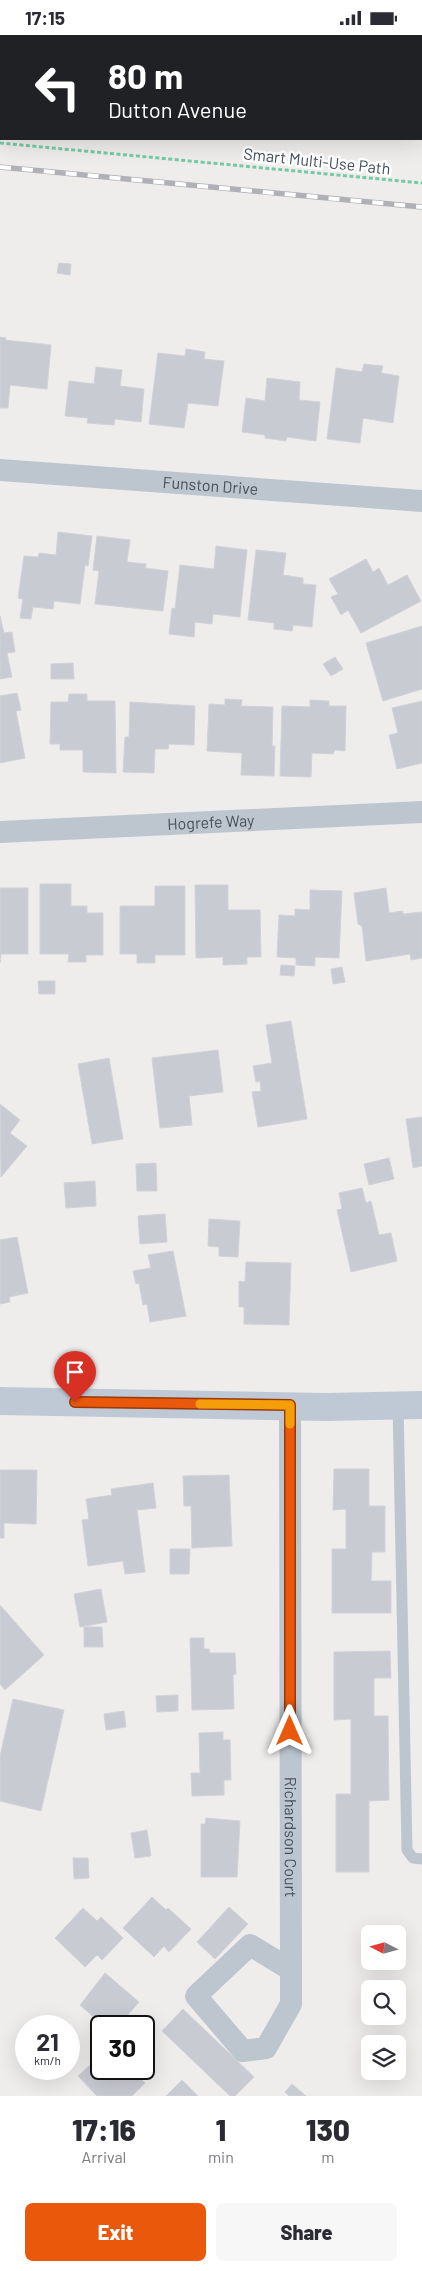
<!DOCTYPE html>
<style>
:root{--surface:#fff;--page:#f7f7f7;--text:#2b2b33;--muted:#7c7c81;--accent:#ea580c}
body{margin:0;font-family:Barlow,sans-serif;background:var(--page);color:var(--text);height:100vh;display:flex;flex-direction:column;font-size:19px;white-space:nowrap}
*{box-sizing:border-box;margin:0}
p{font-size:16px;color:var(--muted)}
.icon{flex:none;width:28px;height:28px;fill:none;stroke:currentColor;stroke-width:2;stroke-linecap:round;stroke-linejoin:round}
.map{position:relative;height:2061px;overflow:hidden}
.drawer{display:flex;flex-direction:column;background:var(--surface);flex:1}
.drawer>*{flex:none}
.banner{position:absolute;left:0px;top:0px;width:422px;height:105px;box-shadow:0 5px 20px #0002;background:#202124;color:#fff;overflow:hidden}
.needle{width:32px;rotate:276deg}
.buttons{position:absolute;left:361px;top:1890px;display:grid;gap:10px}
.buttons a{display:grid;place-items:center;width:45px;height:45px;border-radius:8px;background:var(--surface);box-shadow:0 5px 20px #0002;font-size:25px}
.speed{position:absolute;left:15px;top:1980px;display:flex;gap:10px;font-size:25px;font-weight:700;text-align:center}
.speed>*{display:grid;place-content:center;width:65px;height:65px;border-radius:50%;background:var(--surface);box-shadow:0 5px 20px #0002;line-height:1}
.speed small{font-size:12px;font-weight:400}
.speed .limit{border:2px solid #111;border-radius:8px;background:#fff;color:#111}
.pin{position:absolute;display:grid;place-items:center;width:42px;height:42px;color:#fff;margin:-51px -21px;border-radius:50% 50% 50% 0;rotate:-45deg;box-shadow:0 0 5px #0007}
.pin .icon{rotate:45deg}
.me{position:absolute;width:55px;margin:-28px;rotate:0deg;stroke-linejoin:round;filter:drop-shadow(0 0 4px #0008)}
.turn{display:flex;align-items:center;gap:18px;height:105px;padding:0 25px;font-size:22px}
.turn .icon{width:65px;height:65px;stroke-width:2.5}
.turn b{display:block;font-size:35px;line-height:42px}
.eta{display:flex;justify-content:space-evenly;align-items:center;height:85px;text-align:center}
.eta b{font-size:30px;font-weight:800;line-height:35px}
.button{display:flex;gap:10px;margin-top:auto;padding:10px 25px}
.button a{flex:1;height:58px;border-radius:8px;background:var(--accent);color:#fff;font-size:20px;font-weight:800;line-height:58px;text-align:center}
.button a+a{background:var(--page);color:var(--text)}
.status{display:flex;justify-content:space-between;align-items:center;height:35px;padding:0 25px;background:var(--surface);direction:ltr}
.status svg{height:14px;fill:currentColor}
.map>svg:first-child{display:block}
</style>
<div class="status"><b>17:15</b><svg viewBox="0 0 49 12"><path d="M0 12V9h3v3zM5 12V6h3v6zM10 12V3h3v9zM15 12V0h3v12zM26 1h20v11H26zM47 4h2v5h-2z"/></svg></div>
<div class="map">
<svg width="422" height="2061" viewBox="0 0 422 2061">
<rect width="100%" height="100%" fill="#efedec"/>
<!-- building -->
<path fill="#c9cbd2" stroke="#d1d2d8" d="M0,0H17L1,1V55Z
M29,0H99L29,1Z
M114,0H174L182,1H114Z
M59,228L71,229L70,240L57,238Z
M0,302L6,303L5,305L51,310L47,354L10,350L8,373H0Z
M186,314L205,317L204,324L224,326L218,371L188,368L184,393L149,389L158,318L185,321Z
M364,329L383,331L381,338L399,341L393,388L363,383L360,408L327,404L336,333L362,337Z
M96,332L122,335L120,351L144,354L141,387L115,384L114,390L87,388L88,383L65,381L69,346L94,349Z
M267,343L300,347L299,365L320,367L316,406L287,402L286,406L265,403V400L242,397L246,363L265,366Z
M58,497L92,501L88,531L85,530L80,569L54,566L53,574L33,572L31,584L20,583L23,564L18,563L24,521L38,522L39,518L56,520Z
M97,501L130,505L127,527L146,529L145,533L168,536L163,576L95,569L99,536L93,535Z
M216,511L247,515L240,582L213,579L212,589L195,587L194,602L169,599L172,573L175,574L180,530L214,534Z
M256,515L286,518L283,540L303,543V549L316,550L312,592L293,590L292,596L274,594V588L248,585Z
M366,524L373,537L379,533L388,550L407,540L421,566L361,598L348,575L341,580L331,562L338,559L329,544Z
M0,581L4,598L12,597L15,617L7,618L12,642L0,644Z
M422,591V654L383,666L366,608Z
M335,622L343,634L331,641L323,629Z
M73,628L74,644H51V629Z
M17,658L21,675L16,676L25,723L0,728V661Z
M69,659H87V666H115L116,738L83,737V715H60V709H50L51,667H68Z
M225,664L242,665L241,671L273,672L272,711H275L274,741L241,740L242,718L207,716L209,669L225,670Z
M310,665L329,666V671H346L345,716L335,715L333,719L312,718L311,742L280,741L282,671L310,672Z
M422,666V728L397,734L389,700L398,698L392,673Z
M130,667L195,671L194,710L169,709L168,714H155L154,738L123,737L125,702H129Z
M40,849H71V871H87V878H103V920H86V927H68L69,919H40Z
M195,850H228V875H260L261,922H247V929L223,930V922L196,923Z
M155,851H185V920H155V928H137V919H120V871H155Z
M0,853H28V919H1L0,928Z
M386,853L389,878L403,876V879L422,877V923L411,925L410,919L366,926L362,891L358,889L354,858Z
M310,855L342,856L339,923L315,922V931L296,930V923L277,922L279,880L295,881V874L310,875Z
M281,930L295,931L294,941L280,940Z
M342,932L345,947L333,949L331,934Z
M38,946H55V959H39Z
M291,986L307,1084L258,1092L252,1057L261,1056L260,1046L256,1047L253,1031L272,1028L266,990Z
M218,1015L223,1057L189,1061L192,1090L160,1093L152,1023Z
M109,1023L123,1104L92,1109L78,1029Z
M0,1069L20,1085L10,1098L27,1111L1,1142Z
M422,1082V1131L413,1133L406,1084Z
M389,1123L394,1144L369,1150L364,1129Z
M156,1128L157,1156H137L136,1129Z
M95,1146L96,1171L66,1173L64,1148Z
M362,1153L366,1168L371,1166L379,1200L391,1198L397,1226L351,1237L337,1175L342,1174L339,1158Z
M165,1179L167,1207L140,1209L138,1181Z
M209,1184L240,1186L238,1222L219,1221V1212L208,1211Z
M17,1202L28,1258L9,1262L10,1267L0,1269V1205Z
M173,1216L186,1281L150,1287L147,1269L143,1270L139,1248L136,1249L133,1236L151,1233L148,1220Z
M246,1227L291,1228L289,1290L244,1289V1272H239V1246L245,1247Z
M334,1434H369V1471H385V1517H372L371,1546H391V1578H332V1514H346V1474L333,1475Z
M0,1435H37L36,1489L4,1488V1503H0Z
M229,1440L232,1511L192,1513L191,1471H184L183,1441Z
M153,1448L156,1473L137,1475L145,1537L125,1539L123,1526L88,1531L82,1485L89,1484L86,1464L112,1460L111,1454Z
M170,1514H190L189,1539H170Z
M101,1554L107,1587L80,1592L74,1559Z
M0,1570L44,1620L5,1655L0,1649Z
M84,1592H102L103,1612H84Z
M190,1603H204V1614H209L210,1618H235L236,1639L233,1640L234,1674L192,1675Z
M390,1616L391,1643H374V1681H388L389,1765L369,1766V1837H336V1759H351V1684L334,1685V1617Z
M178,1660V1676L157,1677L156,1661Z
M13,1664L64,1675L41,1776L0,1766V1721Z
M124,1676L126,1692L106,1695L104,1679Z
M223,1697V1705H230L231,1745H224V1760L192,1761L191,1738H200L199,1698Z
M206,1783L240,1786L237,1842H201V1789H205Z
M147,1795L151,1821L135,1823L131,1798Z
M73,1823H88L89,1843L74,1844Z
M152,1862L166,1875L168,1873L191,1894L169,1917L164,1911L154,1922L123,1893Z
M229,1872L248,1889L215,1924L197,1907Z
M83,1873L97,1886L101,1882L123,1903L102,1925L97,1920L85,1932L55,1903Z
M105,1938L139,1967L118,1991H104L80,1970Z
M183,1974L254,2042L235,2061H230L162,1996Z
M101,2027V2034H140L136,2039L145,2048L132,2061H97L78,2041L91,2029L95,2034Z
M182,2045L198,2061H166Z
M292,2049L306,2061H289L285,2057Z"/>
<g fill="none" stroke-linecap="round" stroke-linejoin="round">
<!-- path -->
<path stroke="#74caa5" stroke-width="3" stroke-dasharray="4 2.5" stroke-linecap="butt" d="M0,108L422,148"/>
<!-- lane -->
<path stroke="#bdc6cf" stroke-width="11" d="M398,1369L407,1815L413,1823L422,1824"/>
<!-- street -->
<g stroke="#bdc6cf" stroke-width="22">
<path id="s1" d="M0,435L422,466"/>
<path id="s2" d="M0,797L422,777"/>
<path id="s3" d="M290,1370L291,1935V1969L266,2013L243,2016L196,1961L250,1910L291,1935"/>
</g>
<!-- secondary -->
<path stroke="#bfc9d6" stroke-width="28" d="M0,1366L327,1372L422,1370"/>
<defs>
<path id="rail" d="M0,132L422,172"/>
</defs>
<!-- rail casing -->
<use href="#rail" stroke="#afb1b7" stroke-width="5.5"/>
<!-- rail -->
<use href="#rail" stroke="#fff" stroke-width="4" stroke-dasharray="11" stroke-linecap="butt"/>
</g>
<g fill="none" stroke-linecap="round" stroke-linejoin="round">
<defs>
<path id="route" d="M75,1367L290,1370V1696"/>
</defs>
<!-- route casing -->
<use href="#route" stroke="#983908" stroke-width="12"/>
<!-- route -->
<use href="#route" stroke="#ea580c" stroke-width="9"/>
<!-- slow -->
<path stroke="#f59e0b" stroke-width="9" d="M200,1369L290,1370V1389"/>
</g>
<g text-anchor="middle" stroke-width="5" stroke-linejoin="round" paint-order="stroke">
<!-- street labels -->
<g font-size="16" fill="#454f59" stroke="#fff">
<text transform="translate(317 126) rotate(6)" y="6">Smart Multi-Use Path</text>
<text dy="6" stroke="none"><textPath href="#s1" startOffset="211">Funston Drive</textPath></text>
<text dy="6" stroke="none"><textPath href="#s2" startOffset="211">Hogrefe Way</textPath></text>
<text dy="6" stroke="none"><textPath href="#s3" startOffset="432">Richardson Court</textPath></text>
</g>
</g>
</svg>
<div class="buttons">
<a><svg class="needle" viewBox="-14 -14 28 28"><path d="M0-13l5 13h-10z" fill="#e53935"/><path d="M0 13l5-13h-10z" fill="#7c7c81"/></svg></a>
<a><svg class="icon" aria-label="search" viewBox="0 0 24 24"><circle cx="10" cy="10" r="6"/><path d="M15 15l6 6"/></svg></a>
<a><svg class="icon" aria-label="layers" viewBox="0 0 24 24"><path d="M12 4l9 5-9 5-9-5zM3 14l9 5 9-5"/></svg></a>
</div>
<div class="speed"><div>21<small>km/h</small></div><div class="limit">30</div></div>
<div class="pin" style="left:75px;top:1367px;background:#d93025"><svg class="icon" aria-label="arrive" viewBox="0 0 24 24"><path d="M6 21V4h12l-3 4 3 4H6"/></svg></div>
<svg class="me" style="left:290px;top:1696px" viewBox="-20 -20 40 40"><path d="M0-17L14 15 0 8-14 15z" fill="#ea580c" stroke="#fff" stroke-width="4"/></svg>
<div class="banner">
<div class="turn"><svg class="icon" aria-label="left" viewBox="0 0 24 24"><path d="M17 20v-9H6M10 6l-5 5 5 5"/></svg><div><b>80 m</b>Dutton Avenue</div></div>
</div>
</div>
<section class="drawer">
<div class="eta">
<div><b>17:16</b><p>Arrival</p></div>
<div><b>1</b><p>min</p></div>
<div><b>130</b><p>m</p></div>
</div>
<div class="button"><a>Exit</a><a>Share</a></div>
</section>
